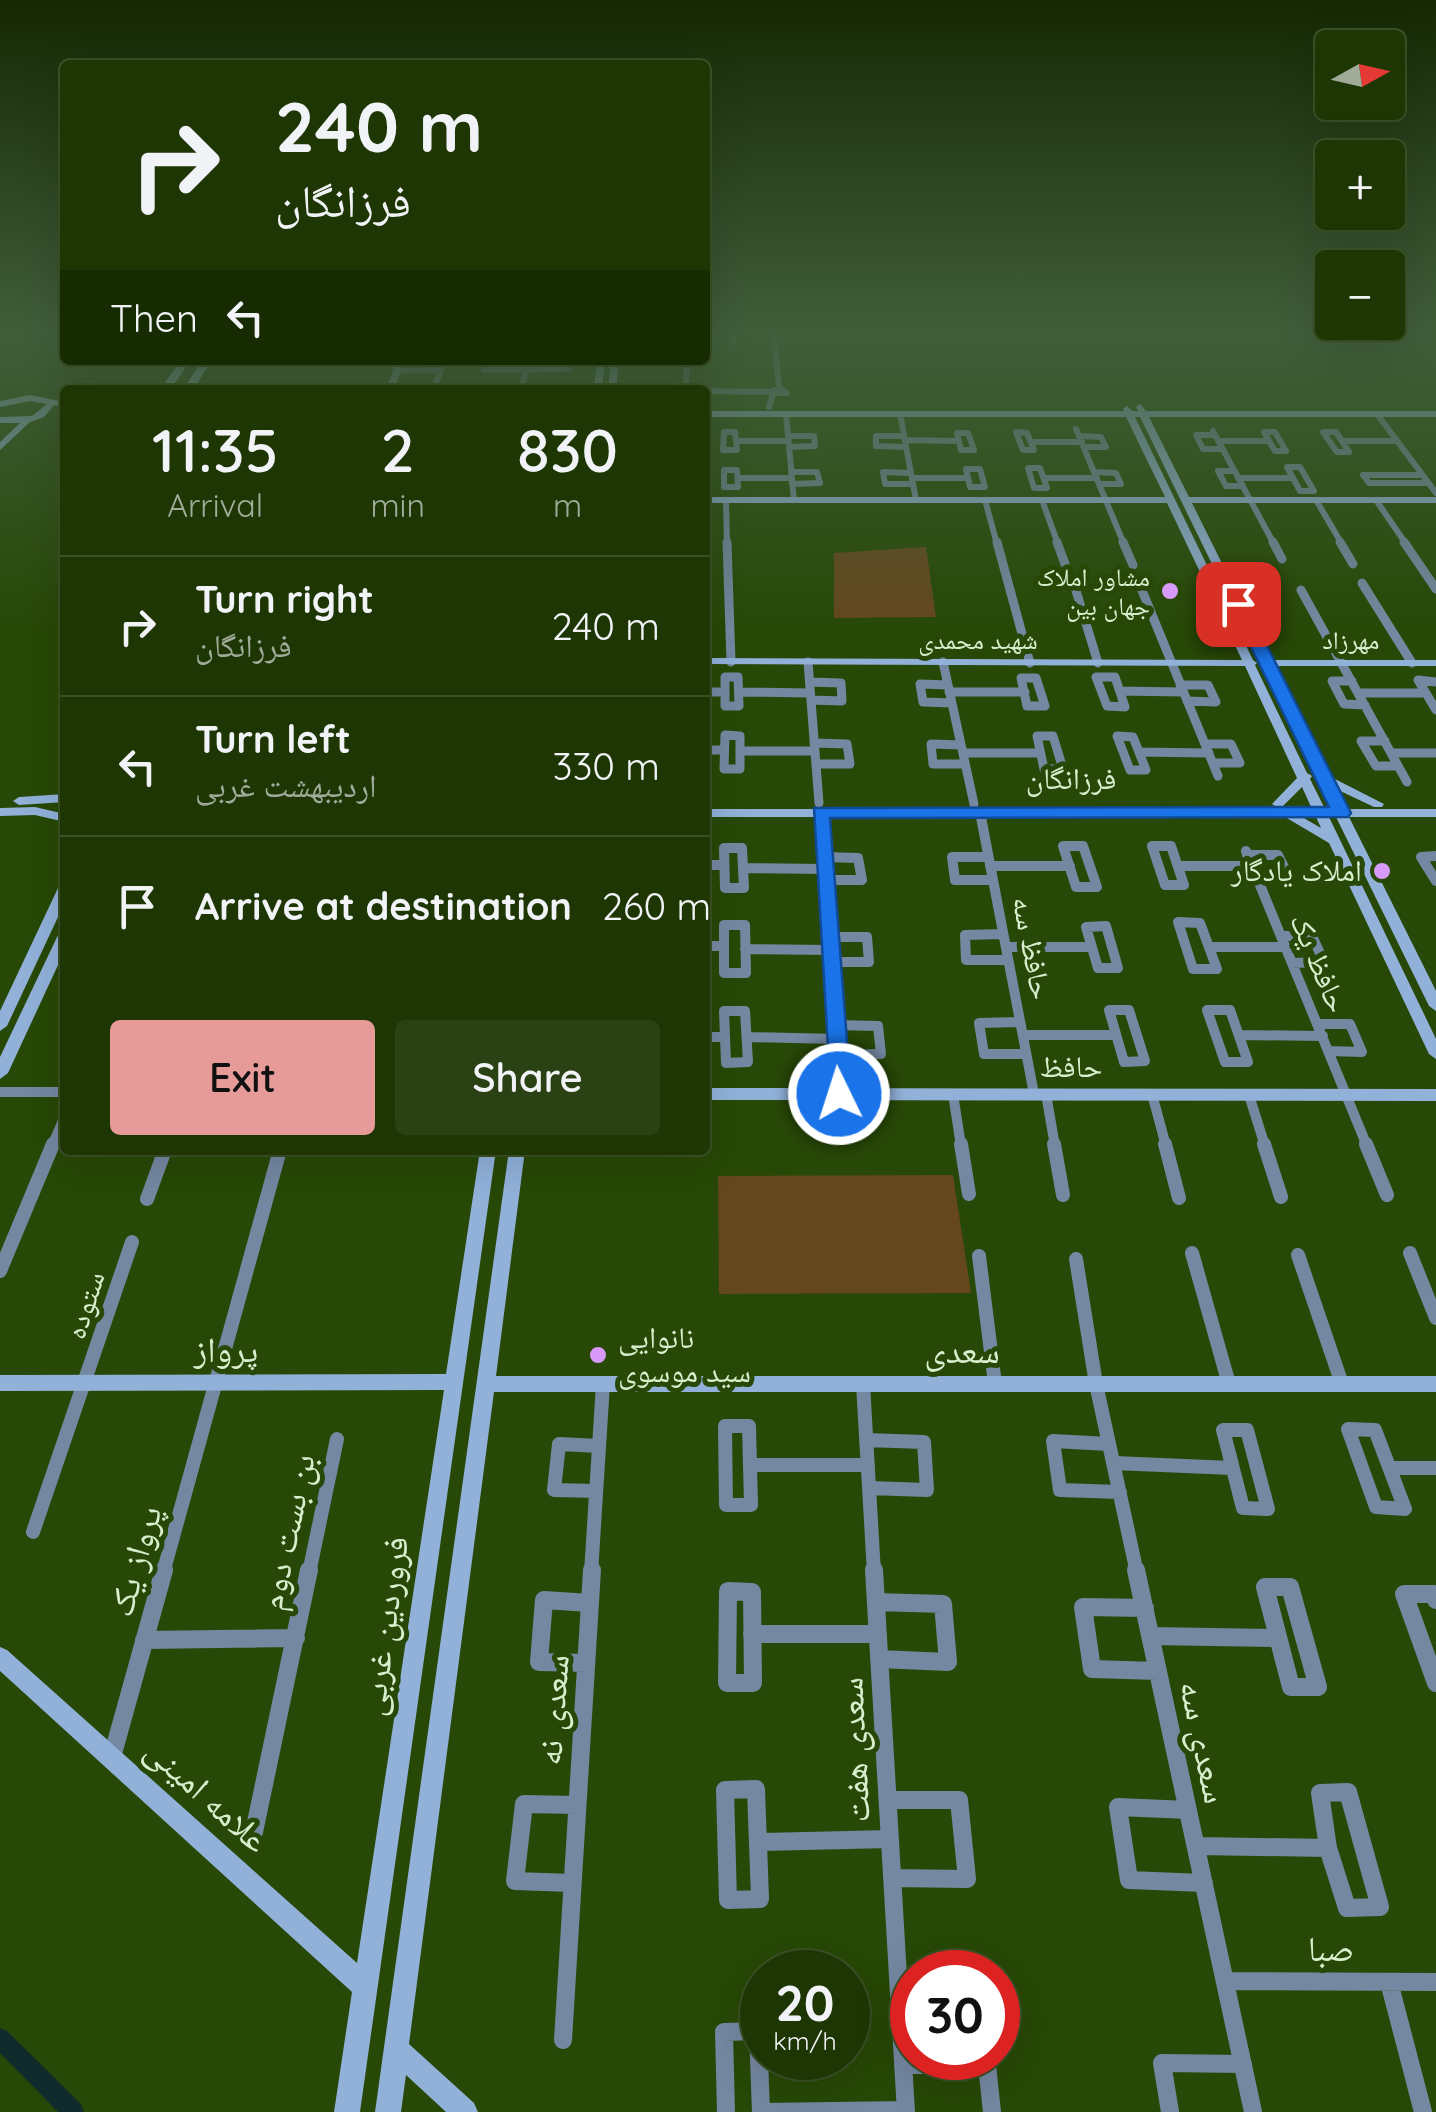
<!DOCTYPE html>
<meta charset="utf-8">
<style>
:root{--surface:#1d3604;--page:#2a4113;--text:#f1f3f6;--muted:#a0ab9a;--line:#3b5026;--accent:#e69b98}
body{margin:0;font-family:Quicksand,"Noto Naskh Arabic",sans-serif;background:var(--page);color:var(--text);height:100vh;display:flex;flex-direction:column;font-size:38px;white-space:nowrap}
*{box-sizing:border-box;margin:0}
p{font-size:32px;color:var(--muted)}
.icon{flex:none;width:55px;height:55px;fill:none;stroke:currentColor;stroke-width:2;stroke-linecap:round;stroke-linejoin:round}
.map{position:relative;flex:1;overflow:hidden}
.panel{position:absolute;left:60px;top:385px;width:650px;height:770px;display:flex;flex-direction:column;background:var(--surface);border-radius:10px;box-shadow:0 10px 40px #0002,0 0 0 2px var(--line)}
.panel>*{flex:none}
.guide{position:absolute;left:60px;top:60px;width:650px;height:305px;border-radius:10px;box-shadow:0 10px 40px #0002,0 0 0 2px var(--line);background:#1d3604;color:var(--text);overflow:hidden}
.needle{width:65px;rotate:82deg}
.buttons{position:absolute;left:1315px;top:30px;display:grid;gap:20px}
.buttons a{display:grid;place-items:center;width:90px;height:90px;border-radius:10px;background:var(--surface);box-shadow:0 10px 40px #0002,0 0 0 2px var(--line);font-size:50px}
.speed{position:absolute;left:740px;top:1950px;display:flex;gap:20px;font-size:50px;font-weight:700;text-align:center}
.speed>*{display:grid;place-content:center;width:130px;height:130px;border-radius:50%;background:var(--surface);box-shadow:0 10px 40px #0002,0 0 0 2px var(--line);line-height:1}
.speed small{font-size:25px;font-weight:400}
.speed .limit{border:15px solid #d22;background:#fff;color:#111}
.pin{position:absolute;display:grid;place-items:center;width:85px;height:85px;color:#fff;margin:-42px;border-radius:20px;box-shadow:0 5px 15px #0006}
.me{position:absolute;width:110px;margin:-55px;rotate:356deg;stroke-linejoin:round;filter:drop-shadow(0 0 8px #0008)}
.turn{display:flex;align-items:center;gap:35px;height:210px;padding:0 50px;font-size:45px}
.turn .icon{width:130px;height:130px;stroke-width:2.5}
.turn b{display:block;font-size:70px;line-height:85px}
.then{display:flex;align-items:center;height:95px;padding:0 50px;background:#0003;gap:20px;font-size:38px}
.eta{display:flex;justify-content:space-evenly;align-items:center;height:170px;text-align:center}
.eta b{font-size:60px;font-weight:600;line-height:70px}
.primary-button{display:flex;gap:20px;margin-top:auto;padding:20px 50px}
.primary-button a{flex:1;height:115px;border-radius:10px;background:var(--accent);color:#111;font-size:40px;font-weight:600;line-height:115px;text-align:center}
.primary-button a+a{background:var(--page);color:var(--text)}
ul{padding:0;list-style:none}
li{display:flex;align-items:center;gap:30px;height:140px;padding:0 50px;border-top:2px solid var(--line)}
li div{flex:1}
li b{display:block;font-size:38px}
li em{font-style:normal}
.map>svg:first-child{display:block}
</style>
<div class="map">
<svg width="1436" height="2112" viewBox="0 0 1436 2112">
<rect width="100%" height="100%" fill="#274806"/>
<!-- green -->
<path fill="#64471e" d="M926,547L936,617L834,618V553Z
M953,1175L971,1293L719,1294L718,1176Z"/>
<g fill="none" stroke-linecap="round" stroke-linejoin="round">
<!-- canal -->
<path fill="#102b2b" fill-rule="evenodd" d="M0,2028L7,2031L81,2104L84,2112H58L0,2053Z"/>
<!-- street-far4 -->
<path stroke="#7488a1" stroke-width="6" d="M733,334V343
M774,334L779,389
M487,360L484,370L569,369L571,360
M687,360L686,385L692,390
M396,371L440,370
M436,384L444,360
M781,389L787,393H772L774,390Z
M521,390L529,360
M705,391L771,392
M769,407L773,394
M786,414L794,500
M900,414L916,500
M1377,414L1436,493
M1076,429L1124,544
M1213,431L1274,544
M724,432H735L737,450H723Z
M1016,432L1027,433L1034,450H1023Z
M1264,432H1275L1286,451H1275Z
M1323,432H1336L1349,452H1337Z
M957,433H968L974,450H961Z
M1215,435H1196L1203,449H1223
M788,436H814L815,446L789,447
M904,436H876V446L906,447
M1080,436L1101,437L1106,447H1084
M905,440L958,441
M736,441H788
M1218,441H1268
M1343,441H1396
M1031,442H1082
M1287,467H1300L1314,491H1300Z
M1028,468H1040L1047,488H1034Z
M966,469H980L985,487H970Z
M724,470H737L738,487H724Z
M1235,471H1218L1226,486H1243
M791,472H817L820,483L792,484
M1095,472L1116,473L1121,484H1100
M911,473L883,472L885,484H913
M1422,475H1363L1369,483H1428
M738,478H792
M912,478H968
M1044,478H1097
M1238,478H1293
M726,500L727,544
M985,500L997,544
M1042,500L1058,544
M1316,500L1342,544
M1376,500L1406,544"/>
<!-- street-far3 -->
<path stroke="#7488a1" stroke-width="9" d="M727,542L731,662
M997,542L1030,663
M1057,542L1065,564
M1123,542L1133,565
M1273,542L1282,559
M1340,542L1353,564
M1404,542L1436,589
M1139,583L1218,776
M1362,583L1412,663
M1074,584L1098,663
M1301,590L1407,782
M808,662L819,803
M943,662L974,804
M725,677H738L739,706H725Z
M1096,677H1115L1125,707L1107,706Z
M1021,678H1036L1045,706H1027Z
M1352,681H1332L1344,704L1365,705
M810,682L841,683L842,701L811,700
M1436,682L1418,680L1436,710
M948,685L920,684L923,702L952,703
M1180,685H1208L1216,702L1187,701
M1120,691L1183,692
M705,692H725
M739,692L810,693
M949,692H1025
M1358,693H1425
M725,735L740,736V769H724Z
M1037,736H1053L1063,769H1044Z
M1117,736L1133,737L1146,770H1130Z
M1385,741H1361L1376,766H1398
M814,743L847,744L850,764H816
M1205,744H1231L1240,763H1213
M961,745L931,744L933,764H965
M705,750H724
M740,751H815
M1140,752L1209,753
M963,753H1040
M1391,753H1436"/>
<!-- street-far2 -->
<path stroke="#7488a1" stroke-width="10" d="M820,812L839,1094
M980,812L1034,1094
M1063,846H1083L1097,887H1076Z
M1152,846H1171L1184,885H1165Z
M724,848H742L744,888H725Z
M1246,851L1367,1146
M1247,855H1278L1289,877H1256
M1436,856L1421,857L1436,881
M823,857L858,858L862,880H825
M988,857H952L955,880H993
M705,865H724
M990,866H1070
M1178,866H1252
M743,868L824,869
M1178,922L1200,923L1217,969H1193Z
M724,925H745L746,973H724Z
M1106,926L1118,968H1098L1086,927Z
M1003,934L965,935L966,960H1008
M1281,936H1312L1324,962L1292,963
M829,937H867L869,962H830
M705,946H724
M1006,947H1092
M1209,947H1286
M745,949L830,950
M1109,1010H1129L1145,1061L1124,1062Z
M1207,1010H1230L1248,1062H1225Z
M724,1011H745L748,1062L726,1063Z
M1020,1022L979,1023L984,1054H1026
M1318,1024H1350L1362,1052L1329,1051
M835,1025L878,1026L881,1054L837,1055
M1023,1035H1116
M1239,1035L1323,1036
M705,1037H725
M747,1037L836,1039
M0,1092H65
M953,1094L961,1146
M1046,1094L1055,1146
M1152,1094L1166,1146
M1249,1095L1265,1146
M52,1146L65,1116"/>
<!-- street-far1 -->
<path stroke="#7488a1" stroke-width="14" d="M961,1144L969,1194
M1054,1144L1063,1195
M1165,1144L1179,1198
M1264,1144L1281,1197
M1366,1144L1387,1195
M147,1199L165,1150
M1192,1253L1229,1384
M1410,1253L1436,1318
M1298,1255L1342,1384
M979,1256L995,1384
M1076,1259L1096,1384L1137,1573
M0,1271L53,1144
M863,1384L874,1573
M725,1426H749L751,1505H726Z
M1348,1429L1375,1430L1405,1509L1376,1507Z
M1223,1430H1247L1268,1509L1243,1508Z
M866,1440L924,1442L927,1490L869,1488
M1109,1444L1053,1441L1060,1490L1120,1492
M1114,1463L1232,1468
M750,1465H868
M1390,1468H1436
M596,1491L554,1490L559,1444L599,1446
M33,1532L132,1242
M163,1573L280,1150
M309,1573L337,1439
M591,1573L603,1384"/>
<!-- street -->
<path stroke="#7488a1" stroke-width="18" d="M874,1570L906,2112
M1136,1570L1253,2112
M1265,1587H1290L1318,1687H1291Z
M728,1591L752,1592L753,1683H727Z
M1436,1600L1434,1594H1404L1436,1683
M876,1602L943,1604L948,1662L879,1659
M1145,1608L1083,1607L1092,1669L1158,1671
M752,1634H878
M1151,1636L1277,1638
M144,1640L296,1638
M586,1663L539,1662L544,1600L590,1603
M112,1757L164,1570
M756,1789L760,1899L728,1900L725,1790Z
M1348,1792L1380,1907L1347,1908L1328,1848L1320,1793Z
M888,1800H959L967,1879L892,1878
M1188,1810L1118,1807L1129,1880L1204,1883
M254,1832L309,1570
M758,1842L890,1839
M1196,1846L1328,1848
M572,1883L515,1881L524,1804L577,1805
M1225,1981L1436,1982
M1389,1982L1423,2112
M563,2040L592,1570
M903,2065H987L992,2112
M726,2112L724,2032L758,2031L761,2112
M761,2112L906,2110
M1170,2112L1162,2063L1243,2064"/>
<!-- secondary -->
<path fill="#91b1d9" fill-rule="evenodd" d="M397,360H405L394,390H386Z
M597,360H605L602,390H594Z
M611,360H619L616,390H608Z
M30,395L65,402V408L54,405L44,417L30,422L0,450V442L20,423H0V417L32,416L47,404L30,401L0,407V401Z
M1140,404L1146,411H1436V417H1149L1189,497H1436V503H1192L1270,660H1436V666H1274L1329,776L1384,804L1382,807H1374L1334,788L1345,809H1436V817H1349L1436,991V1011L1429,1006L1336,817H1329L1436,1039V1059L1429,1054L1329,843L1285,817H705V809H1312L1302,787L1282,807L1278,808L1272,804L1297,778L1245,666L705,664V658L1242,660L1167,503H705V497H1165L1126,417H705V411H1124L1123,409L1127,406L1132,411H1138L1136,407ZM1135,417H1140L1332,809H1325L1310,779L1312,776L1307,773L1255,665L1257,663L1253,660ZM1302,817H1316L1321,828Z
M65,794V802L19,805L13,801L19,797Z
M35,807L65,814V822L35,815L0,816V808Z
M65,884V902L7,1026L0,1031V1011L58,888Z
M65,930V950L8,1073L0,1079V1057L58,935Z
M705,1088L1436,1089V1101L705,1100Z
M480,1150H496L360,2112H334L352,1992L0,1671V1647L7,1650L357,1963L444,1390L0,1391V1375L446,1374Z
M509,1150H525L496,1376H1436V1392H494L409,2044L474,2103L478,2112H446L406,2075L401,2112H375Z"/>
<!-- primary -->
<path fill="#b0d1f9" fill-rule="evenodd" d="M181,360H191L170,390H160Z
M202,360H212L193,390H183Z"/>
</g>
<!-- sky -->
<linearGradient id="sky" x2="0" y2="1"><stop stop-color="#152803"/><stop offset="0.53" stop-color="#415e3b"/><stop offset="1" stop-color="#415e3b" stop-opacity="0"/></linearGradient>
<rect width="1436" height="629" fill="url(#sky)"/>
<!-- route -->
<path fill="#1a73e8" stroke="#114b97" stroke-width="2.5" d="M1232,601L1246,604L1351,813L1348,817L830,818L851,1094L847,1100H831L814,808L1329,807L1230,604Z"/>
<!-- markers -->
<g fill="#d89af8" stroke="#274806" stroke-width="4">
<circle cx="1170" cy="591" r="10"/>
<circle cx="1382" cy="871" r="10"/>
<circle cx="598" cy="1355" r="10"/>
</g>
<g text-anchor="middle" stroke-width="10" stroke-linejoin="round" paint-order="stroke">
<!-- far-poi labels -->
<g font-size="25" fill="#d9eecd" stroke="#274806" text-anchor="end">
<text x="1150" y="586">مشاور املاک<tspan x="1150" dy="29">جهان بین</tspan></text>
</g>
<!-- far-street labels -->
<g font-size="25" fill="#d9eecd" stroke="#274806">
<text x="978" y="649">شهید محمدی</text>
<text x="1351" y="649">مهرزاد</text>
</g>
<!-- street labels -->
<g font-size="30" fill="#d9eecd" stroke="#274806">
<text x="1071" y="789">فرزانگان</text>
<text transform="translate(1032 948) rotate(79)" y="10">حافظ سه</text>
<text transform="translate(1319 963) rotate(67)" y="10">حافظ یک</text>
<text x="1071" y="1077">حافظ</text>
<text transform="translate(85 1305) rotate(-72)" y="10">ستوده</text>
</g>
<!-- poi labels -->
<g font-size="30" fill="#d9eecd" stroke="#274806" text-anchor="end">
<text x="1362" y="881">املاک یادگار</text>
<text x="618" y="1348" text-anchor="start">نانوایی<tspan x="618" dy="34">سید موسوی</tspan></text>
</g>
<!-- near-street labels -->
<g font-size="35" fill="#d9eecd" stroke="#274806">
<text x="226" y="1362">پرواز</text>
<text x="962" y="1363">سعدی</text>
<text transform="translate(287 1532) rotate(-78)" y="12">بن بست دوم</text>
<text transform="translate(135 1561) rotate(-74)" y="12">پرواز یک</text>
<text transform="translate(384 1626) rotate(-82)" y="12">فروردین غربی</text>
<text transform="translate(553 1710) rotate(-86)" y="12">سعدی نه</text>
<text transform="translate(1204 1742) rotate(78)" y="12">سعدی سه</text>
<text transform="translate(854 1750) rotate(-93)" y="12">سعدی هفت</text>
<text transform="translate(207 1795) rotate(42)" y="12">علامه امینی</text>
<text x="1331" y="1961">صبا</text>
</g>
</g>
</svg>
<div class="buttons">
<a><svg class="needle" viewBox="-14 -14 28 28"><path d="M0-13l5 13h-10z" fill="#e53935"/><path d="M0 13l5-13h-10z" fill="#a0ab9a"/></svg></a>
<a>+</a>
<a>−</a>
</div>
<div class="speed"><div>20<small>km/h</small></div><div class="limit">30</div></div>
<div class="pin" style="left:1238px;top:604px;background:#d93025"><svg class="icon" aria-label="arrive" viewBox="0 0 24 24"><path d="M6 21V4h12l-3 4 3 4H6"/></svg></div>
<svg class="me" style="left:839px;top:1094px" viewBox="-20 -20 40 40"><circle r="17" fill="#1a73e8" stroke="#fff" stroke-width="3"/><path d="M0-11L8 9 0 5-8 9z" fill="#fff"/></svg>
<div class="guide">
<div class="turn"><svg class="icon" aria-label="right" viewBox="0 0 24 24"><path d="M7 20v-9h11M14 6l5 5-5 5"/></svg><div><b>240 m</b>فرزانگان</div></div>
<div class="then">Then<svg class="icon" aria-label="left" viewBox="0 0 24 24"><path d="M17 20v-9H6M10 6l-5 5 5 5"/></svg></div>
</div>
<section class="panel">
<div class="eta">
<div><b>11:35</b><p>Arrival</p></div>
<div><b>2</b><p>min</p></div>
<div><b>830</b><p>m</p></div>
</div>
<ul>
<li><svg class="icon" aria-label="right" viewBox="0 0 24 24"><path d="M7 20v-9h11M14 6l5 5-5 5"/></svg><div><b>Turn right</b><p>فرزانگان</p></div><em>240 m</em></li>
<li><svg class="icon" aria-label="left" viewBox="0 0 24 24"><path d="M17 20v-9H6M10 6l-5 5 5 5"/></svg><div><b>Turn left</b><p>اردیبهشت غربی</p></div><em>330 m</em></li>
<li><svg class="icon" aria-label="arrive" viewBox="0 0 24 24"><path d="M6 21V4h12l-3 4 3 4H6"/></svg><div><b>Arrive at destination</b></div><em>260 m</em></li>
</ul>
<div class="primary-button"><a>Exit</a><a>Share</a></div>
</section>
</div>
